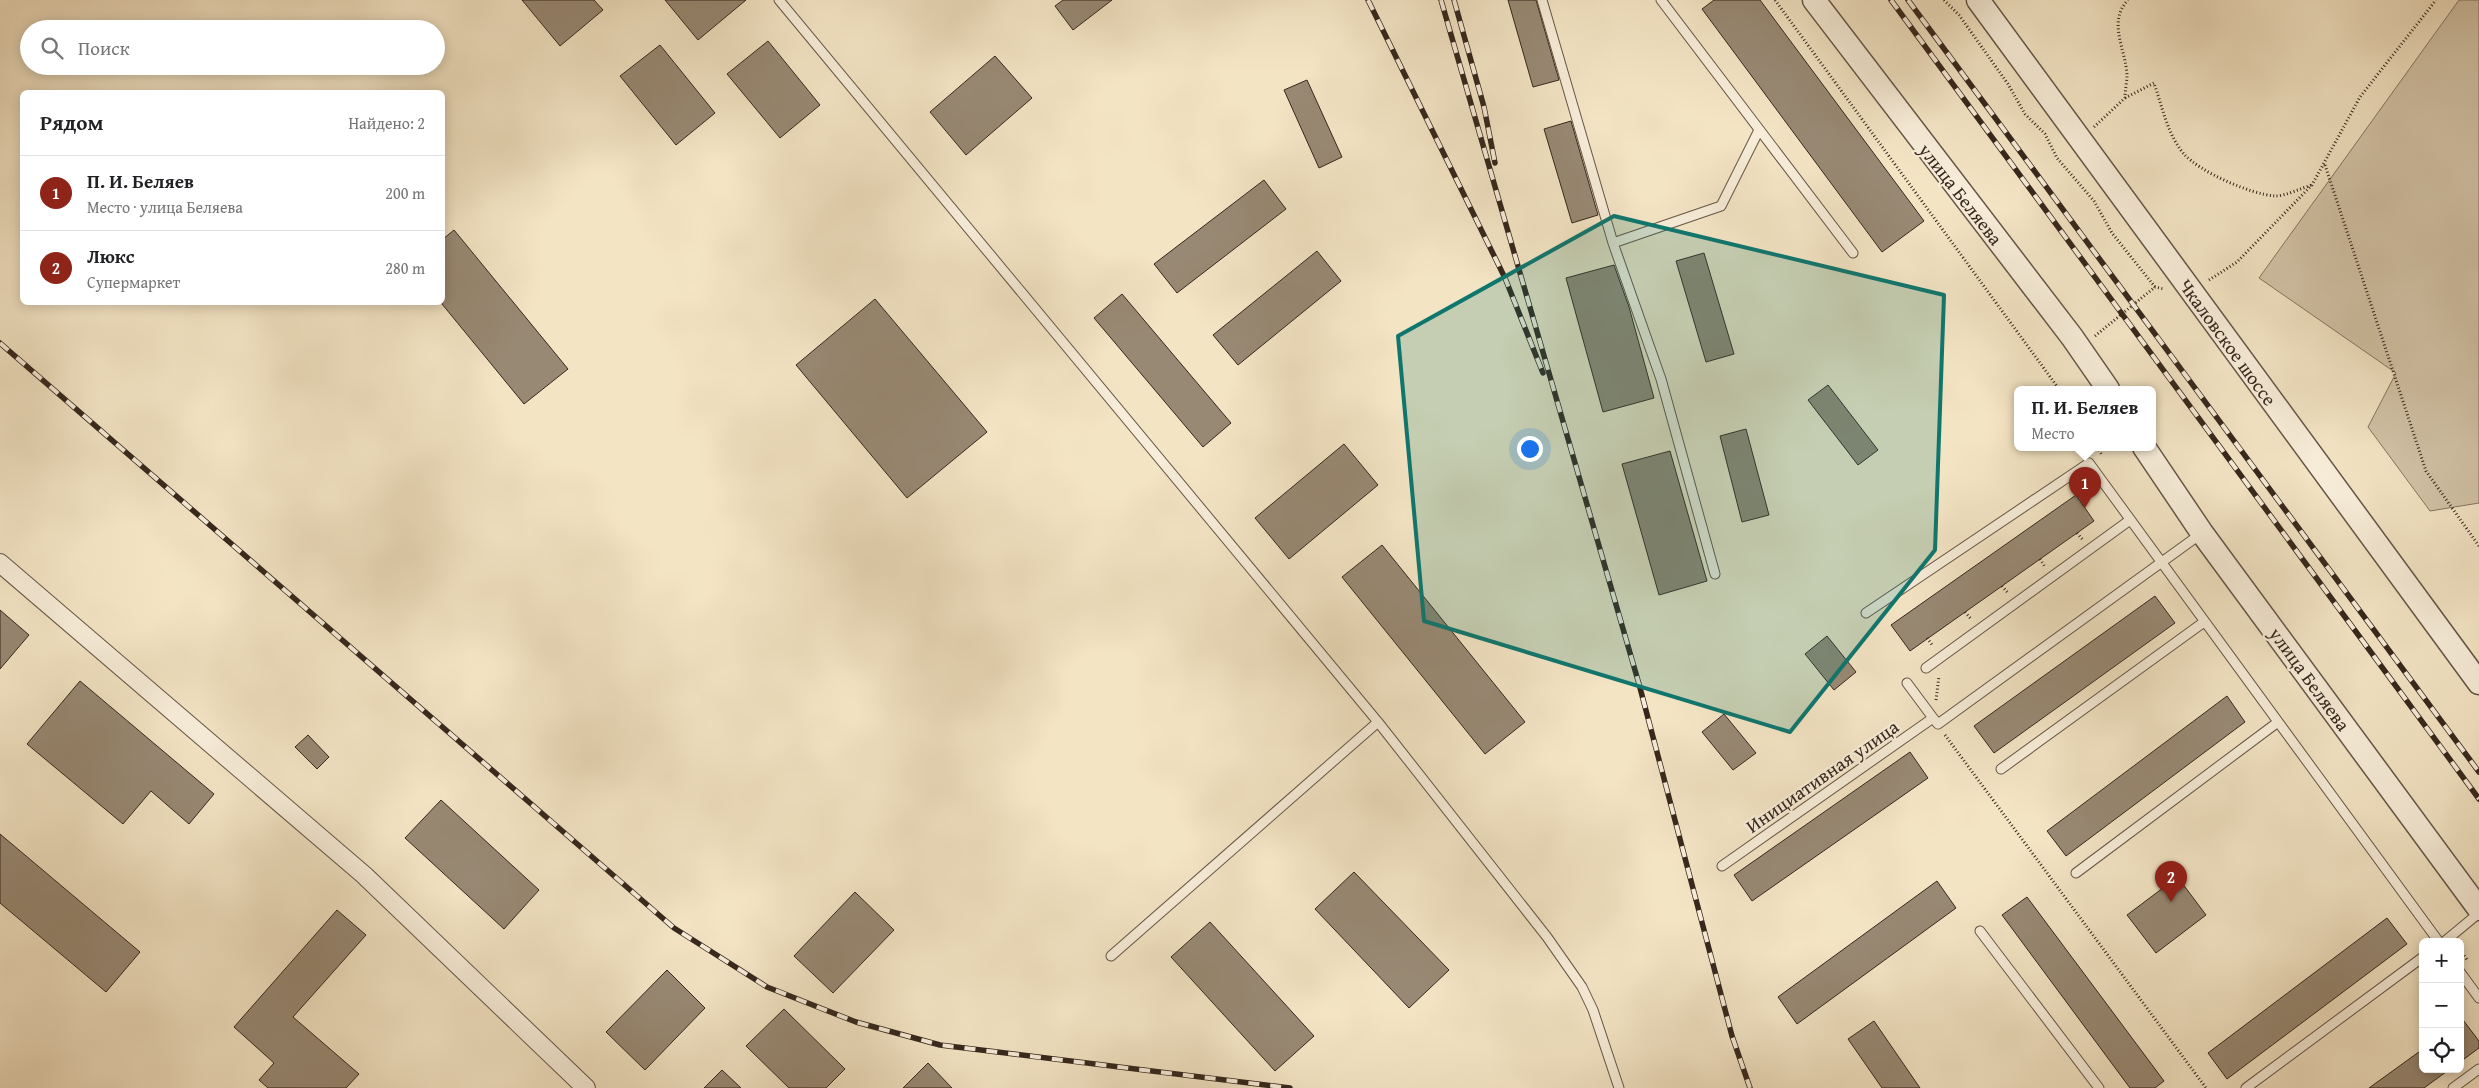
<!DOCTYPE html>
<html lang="ru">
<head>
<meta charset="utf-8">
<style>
  body { margin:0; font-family:"Gentium Book Plus",serif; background:#f2f2f2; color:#202124 }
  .controls { position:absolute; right:15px; bottom:15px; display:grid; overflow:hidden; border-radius:8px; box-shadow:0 2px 12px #0003 }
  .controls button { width:45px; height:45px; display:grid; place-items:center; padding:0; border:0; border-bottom:1px solid #e0e0e0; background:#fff; color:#202124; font:25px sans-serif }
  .you { position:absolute; left:1529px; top:448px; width:18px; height:18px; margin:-12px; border:4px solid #fff; border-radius:50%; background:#1a73e8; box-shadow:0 0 0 8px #1a73e833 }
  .badge { display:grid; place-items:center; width:32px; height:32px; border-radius:50%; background:#8f2418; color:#fff; font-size:16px; font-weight:700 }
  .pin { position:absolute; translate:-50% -41px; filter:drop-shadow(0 1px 2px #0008) }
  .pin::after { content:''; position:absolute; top:26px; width:18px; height:15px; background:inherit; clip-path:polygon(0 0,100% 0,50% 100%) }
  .popup { position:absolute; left:2014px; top:386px; width:142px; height:65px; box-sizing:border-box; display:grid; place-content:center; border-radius:8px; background:#fff; filter:drop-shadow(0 1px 4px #0005); font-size:16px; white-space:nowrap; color:#757577 }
  .popup b { font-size:19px; color:#202124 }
  .popup::after { content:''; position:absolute; left:50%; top:100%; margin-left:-10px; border:10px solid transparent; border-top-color:#fff }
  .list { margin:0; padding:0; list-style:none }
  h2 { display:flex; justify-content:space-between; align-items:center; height:65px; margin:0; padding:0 20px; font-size:21px }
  h2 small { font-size:16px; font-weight:400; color:#757577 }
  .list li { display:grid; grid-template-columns:32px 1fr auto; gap:15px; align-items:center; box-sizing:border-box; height:75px; padding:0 20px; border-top:1px solid #e0e0e0 }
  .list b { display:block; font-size:19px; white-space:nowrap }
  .list p { margin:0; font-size:16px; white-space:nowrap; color:#757577 }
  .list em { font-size:16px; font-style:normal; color:#757577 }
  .icon { flex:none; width:28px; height:28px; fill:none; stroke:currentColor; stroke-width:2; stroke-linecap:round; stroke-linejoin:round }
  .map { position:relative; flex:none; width:2479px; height:1088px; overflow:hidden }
  .search { position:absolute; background:#fff; box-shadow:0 2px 12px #0003; left:20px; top:20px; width:425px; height:55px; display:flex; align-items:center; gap:12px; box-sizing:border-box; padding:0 18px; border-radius:28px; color:#757577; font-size:19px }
  .panel { position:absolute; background:#fff; box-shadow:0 2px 12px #0003; left:20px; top:90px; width:425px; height:215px; border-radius:8px }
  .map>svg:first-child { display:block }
</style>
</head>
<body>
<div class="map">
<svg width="2479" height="1088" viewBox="0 0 2479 1088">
  <rect width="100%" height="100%" fill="#f3e4c4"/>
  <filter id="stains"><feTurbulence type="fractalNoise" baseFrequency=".004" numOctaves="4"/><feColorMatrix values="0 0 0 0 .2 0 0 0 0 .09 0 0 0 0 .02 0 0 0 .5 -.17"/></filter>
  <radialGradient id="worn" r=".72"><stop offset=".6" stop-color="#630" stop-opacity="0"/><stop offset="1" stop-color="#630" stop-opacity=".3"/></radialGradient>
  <!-- green -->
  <path fill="#d3c4a8" stroke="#847662" d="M2459,0H2479V503L2430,511L2368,427L2396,373L2259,278Z"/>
  <!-- building -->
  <path fill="#988974" stroke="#36271d" d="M522,0H594L603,10L560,46Z
    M665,0H746L698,40Z
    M1063,0H1112L1073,30L1055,6Z
    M1508,0H1536L1559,80L1533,87Z
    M1714,0H1760L1924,221L1882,252L1702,9Z
    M768,41L820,105L780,138L727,74Z
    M660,45L715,113L676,145L620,76Z
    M995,56L1032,98L966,155L930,112Z
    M1307,80L1342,157L1319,168L1284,90Z
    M1571,121L1598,215L1572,223L1544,129Z
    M1264,180L1286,209L1177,293L1154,264Z
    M454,230L568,369L524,404L442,304V240Z
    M1317,251L1341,281L1238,365L1213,335Z
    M1704,253L1734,354L1706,362L1676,261Z
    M1614,265L1629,307L1654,398L1603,412L1566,278Z
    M1122,294L1231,423L1203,447L1094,318Z
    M875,299L987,432L907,498L796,365Z
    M1828,385L1878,450L1858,465L1808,400Z
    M1746,429L1769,515L1742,522L1720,436Z
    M1344,444L1378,485L1289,559L1255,518Z
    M1670,451L1707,581L1659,595L1622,464Z
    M2076,495L2094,521L1910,651L1891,625Z
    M1382,545L1525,722L1485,754L1342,577Z
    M2155,596L2175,623L1994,753L1974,726Z
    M0,610L29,635L0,669Z
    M1827,636L1856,672L1834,690L1805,654Z
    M80,681L214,794L189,824L151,791L123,824L27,744Z
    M2227,696L2245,722L2066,856L2047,831Z
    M1724,714L1756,753L1733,770L1702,732Z
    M308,735L329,757L317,769L295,747Z
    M1910,752L1928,778L1752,901L1734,875Z
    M441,800L539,890L504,929L405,838Z
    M0,834L140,952L106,992L0,903Z
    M2173,871L2206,915L2156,953L2127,915L2163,888L2158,882Z
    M1354,872L1449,970L1409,1008L1315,909Z
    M1937,881L1956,908L1797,1024L1778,997Z
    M855,892L894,930L833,993L794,956Z
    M2027,897L2164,1081L2155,1088H2130L2002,915Z
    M337,910L366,935L293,1017L359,1074L346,1088H268L259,1080L274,1063L234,1027Z
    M2387,918L2407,944L2227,1079L2208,1053Z
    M1210,922L1314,1036L1275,1071L1171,957Z
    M667,970L705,1008L645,1070L606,1032Z
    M784,1009L845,1069L826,1088H789L746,1046Z
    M2460,1016L2479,1041V1048L2460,1062Z
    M1874,1021L1920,1088H1882L1848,1039Z
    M2423,1049V1069H2450L2424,1088H2369Z
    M928,1063L952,1088H903Z
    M722,1070L741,1088H704Z"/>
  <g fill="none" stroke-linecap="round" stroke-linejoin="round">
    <!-- service casing -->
    <g stroke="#655647" stroke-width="11">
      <path id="service" d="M779,0L1378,722L1547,937L1582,987L1593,1010L1619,1088
        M1542,0L1613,243L1661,379L1715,574
        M1661,0L1853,253
        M1613,243L1721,206L1759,130
        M1866,613L2089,463L2439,942
        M1926,668L2130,520
        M1907,683L1933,718
        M2001,769L2204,622
        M1722,866L1933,718L1938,724L2202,533
        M2076,873L2278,722
        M1980,931L2099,1088
        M2444,942L2479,913
        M1111,956L1378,722
        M2460,972L2479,998
        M2246,1088L2423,957
        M2453,1088L2479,1069"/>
    </g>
    <!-- minor casing -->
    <g stroke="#655647" stroke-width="20">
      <path id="minor" d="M0,563L364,875L586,1088"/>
    </g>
    <!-- tertiary casing -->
    <g stroke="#655647" stroke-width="25">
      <path id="tertiary" d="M1814,0L2072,337L2108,389
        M1978,0L2479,683
        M2144,447L2202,533L2479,909"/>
    </g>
    <!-- path -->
    <path stroke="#36271d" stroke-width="3" stroke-dasharray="1 2.5" stroke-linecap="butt" d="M1775,0L2059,389
      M1944,0L1959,15L2008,84L2025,114L2045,134L2057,158L2094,201L2112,233L2155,287
      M2125,98L2154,83C2162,106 2168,136 2184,154C2200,172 2250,194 2275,196C2286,196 2301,188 2312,185
      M2094,127L2125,98C2125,90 2127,82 2127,75C2126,50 2107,22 2128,0
      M2325,165L2426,471L2479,546
      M2209,280L2237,262L2312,185L2360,97L2436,0
      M2095,336L2155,287L2164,289
      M2097,447L2102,455
      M2077,533L2083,540
      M2040,559L2045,567
      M2002,586L2008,593
      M1965,612L1971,619
      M1927,638L1933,646
      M1936,700L1939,676
      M1945,735L2206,1088
      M2460,950L2468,961"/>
    <!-- service -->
    <use href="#service" stroke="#f7edd9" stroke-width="9"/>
    <!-- minor -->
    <use href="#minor" stroke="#f7edd9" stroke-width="18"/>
    <!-- tertiary -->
    <use href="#tertiary" stroke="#f7edd9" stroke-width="22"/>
    <!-- rail casing -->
    <g stroke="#36271d" stroke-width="5.5">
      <path id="rail" d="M1368,0L1505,278L1543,373
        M1441,0L1639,684L1732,1036L1750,1088
        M1454,0L1484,107L1495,163
        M1891,0L2479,799
        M1908,0L2479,772
        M0,343L674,928L767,987L856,1022L940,1045L1290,1088"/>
    </g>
    <!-- rail -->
    <use href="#rail" stroke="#f7edd9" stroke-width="4" stroke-dasharray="11" stroke-linecap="butt"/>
  </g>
  <!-- marked area -->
  <path fill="#0f766e" fill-opacity="0.2" stroke="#0f766e" stroke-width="4" stroke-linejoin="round" d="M1614,216L1944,295L1935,550L1790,732L1424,621L1398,336Z"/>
  <g text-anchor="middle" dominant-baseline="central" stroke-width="4.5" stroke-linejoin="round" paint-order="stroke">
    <!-- street labels -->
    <g font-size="19" fill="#36271d" stroke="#f7edd9">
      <text transform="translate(1961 194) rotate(52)">улица Беляева</text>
      <text transform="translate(2228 342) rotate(54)">Чкаловское шоссе</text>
      <text transform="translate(2310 679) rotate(54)">улица Беляева</text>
      <text transform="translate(1822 776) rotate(-35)">Инициативная улица</text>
    </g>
  </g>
  <rect width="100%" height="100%" filter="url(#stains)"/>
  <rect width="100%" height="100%" fill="url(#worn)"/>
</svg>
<div class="controls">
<button>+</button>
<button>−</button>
<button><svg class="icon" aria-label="locate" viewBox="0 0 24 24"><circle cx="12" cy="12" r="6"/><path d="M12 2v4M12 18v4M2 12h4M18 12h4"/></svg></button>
</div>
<div class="you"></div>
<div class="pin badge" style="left:2085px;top:508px">1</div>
<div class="popup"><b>П. И. Беляев</b>Место</div>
<div class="pin badge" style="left:2171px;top:902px">2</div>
<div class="search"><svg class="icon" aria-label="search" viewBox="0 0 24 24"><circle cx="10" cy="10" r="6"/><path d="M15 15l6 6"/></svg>Поиск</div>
<section class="panel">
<h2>Рядом<small>Найдено: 2</small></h2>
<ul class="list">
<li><span class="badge">1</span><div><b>П. И. Беляев</b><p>Место · улица Беляева</p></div><em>200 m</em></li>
<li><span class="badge">2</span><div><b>Люкс</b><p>Супермаркет</p></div><em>280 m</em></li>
</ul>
</section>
</div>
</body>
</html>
